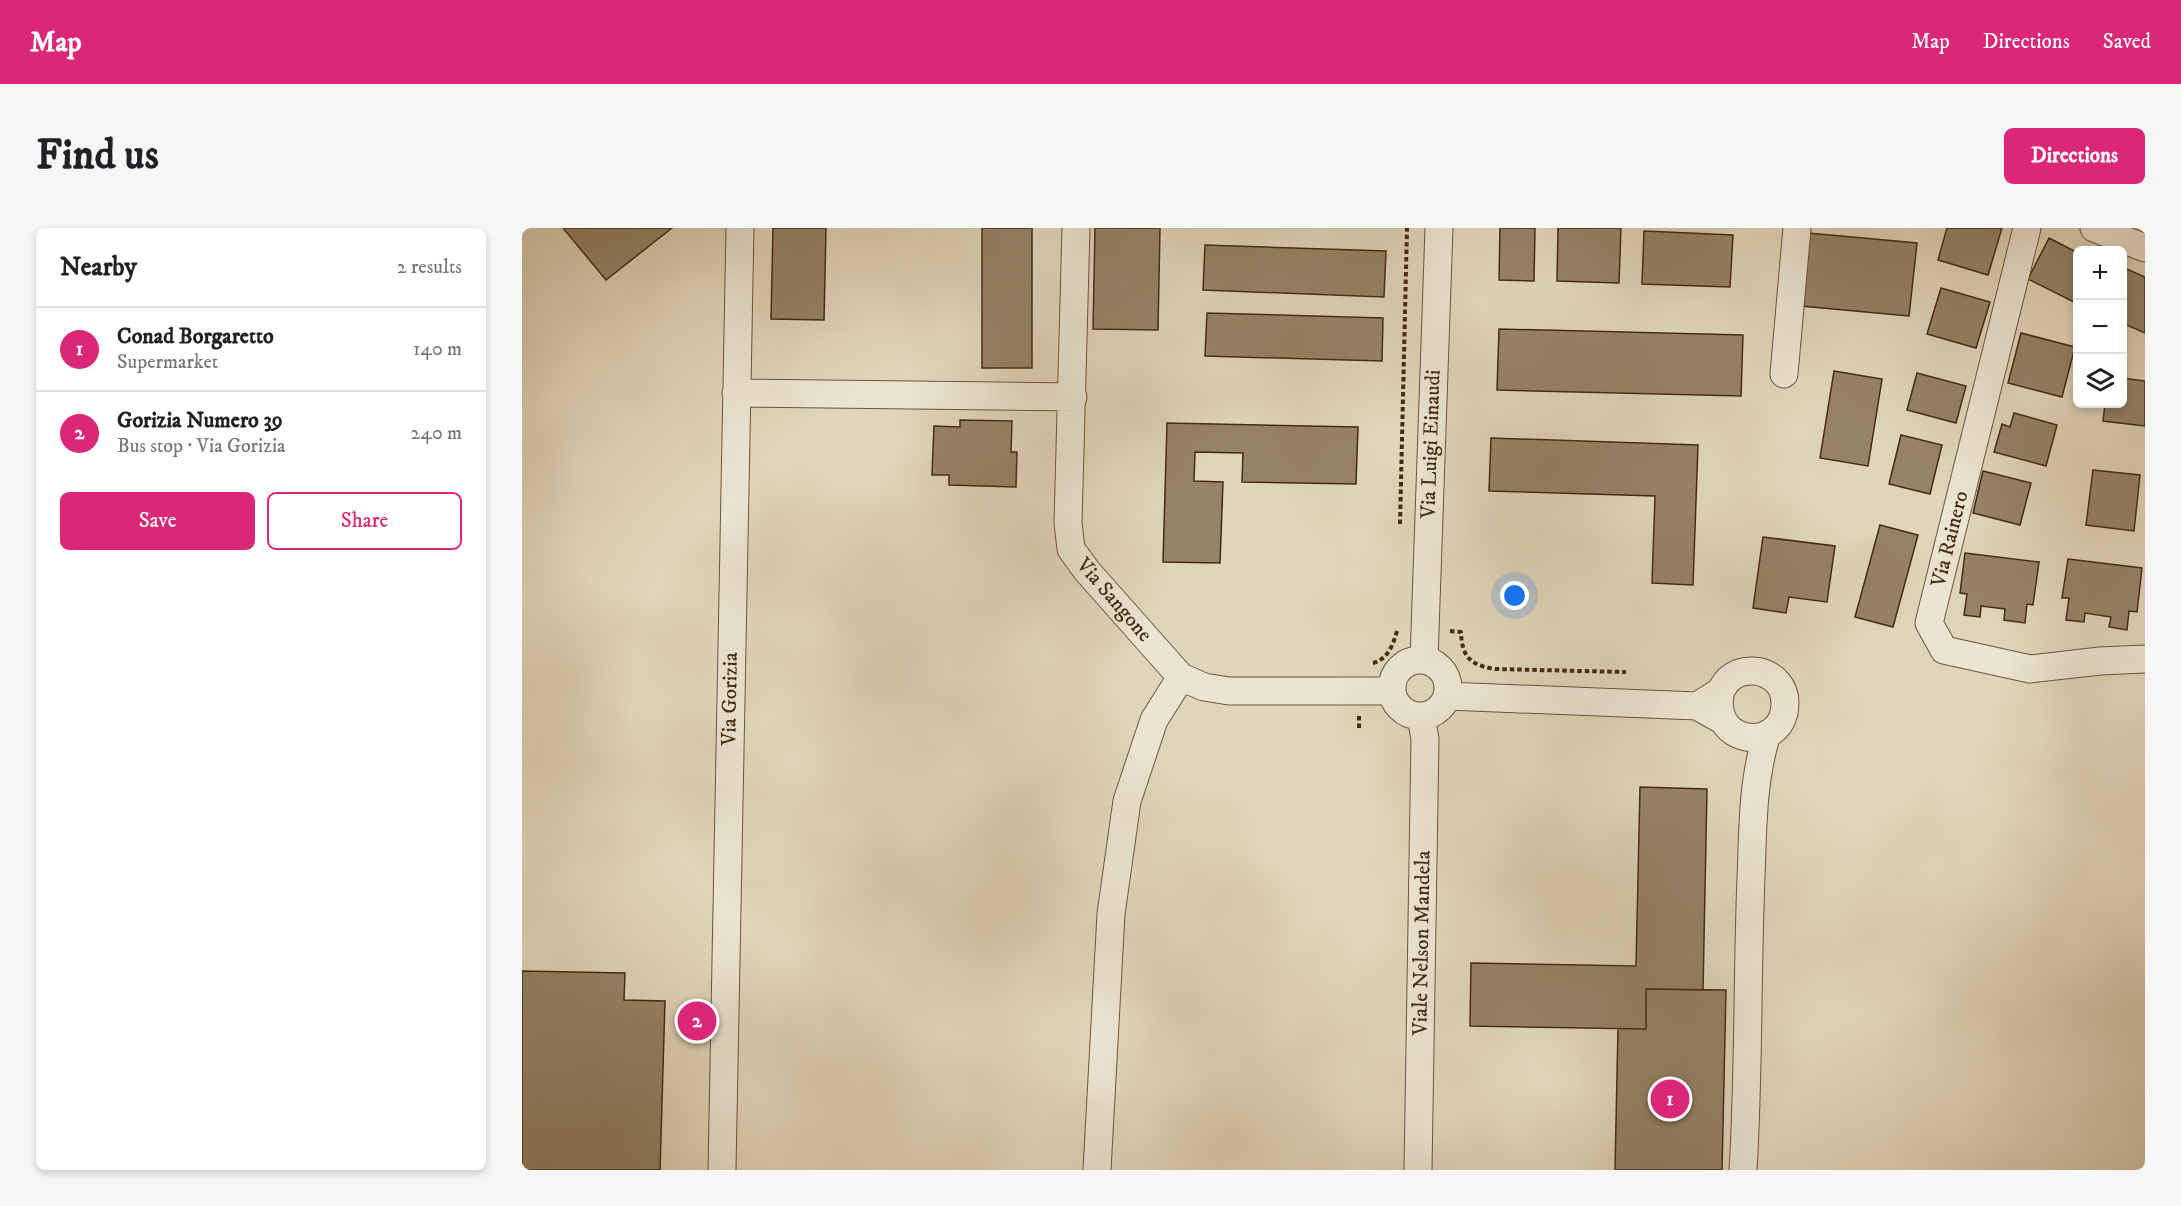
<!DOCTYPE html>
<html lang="en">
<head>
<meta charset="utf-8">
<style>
  body { margin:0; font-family:"IM FELL DW Pica",serif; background:#f6f6f6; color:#202124 }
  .controls { position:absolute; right:18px; top:18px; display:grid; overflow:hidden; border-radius:9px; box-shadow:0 3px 9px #0003 }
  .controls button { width:54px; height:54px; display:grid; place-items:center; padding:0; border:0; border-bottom:2px solid #e0e0e0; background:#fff; color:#202124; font:30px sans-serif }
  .you { position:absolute; left:993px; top:368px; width:21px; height:21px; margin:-15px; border:4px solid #fff; border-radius:50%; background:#1a73e8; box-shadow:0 0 0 9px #1a73e833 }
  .badge { display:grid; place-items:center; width:39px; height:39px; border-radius:50%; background:#db2777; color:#fff; font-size:20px; font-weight:700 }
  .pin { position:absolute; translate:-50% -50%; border:3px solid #fff; box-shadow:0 2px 6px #0006 }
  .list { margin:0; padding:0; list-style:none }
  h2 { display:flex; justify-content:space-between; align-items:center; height:78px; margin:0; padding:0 24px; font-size:26px }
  h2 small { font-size:20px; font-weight:400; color:#757577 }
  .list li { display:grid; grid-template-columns:39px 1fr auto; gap:18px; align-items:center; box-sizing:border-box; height:84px; padding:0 24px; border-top:2px solid #e0e0e0 }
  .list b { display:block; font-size:22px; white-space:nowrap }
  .list p { margin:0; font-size:20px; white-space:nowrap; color:#757577 }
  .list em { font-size:20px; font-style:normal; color:#757577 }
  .actions { display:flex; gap:12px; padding:18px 24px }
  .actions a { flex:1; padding:14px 0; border:2px solid #db2777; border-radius:9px; text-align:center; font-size:21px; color:#db2777 }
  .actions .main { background:#db2777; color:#fff }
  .icon { flex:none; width:33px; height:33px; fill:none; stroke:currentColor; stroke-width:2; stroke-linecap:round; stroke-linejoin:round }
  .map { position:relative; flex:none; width:1623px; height:942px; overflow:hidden; border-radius:9px }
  header { display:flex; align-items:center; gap:36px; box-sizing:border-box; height:84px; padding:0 30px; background:#db2777; color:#fff }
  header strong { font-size:28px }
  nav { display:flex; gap:33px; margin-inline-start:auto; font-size:21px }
  .intro { display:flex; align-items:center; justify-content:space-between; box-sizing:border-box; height:144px; padding:0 36px }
  h1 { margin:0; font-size:42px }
  .button { padding:15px 27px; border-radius:9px; background:#db2777; color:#fff; font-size:21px; font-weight:700 }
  main { display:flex; gap:36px; padding:0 36px }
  aside { flex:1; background:#fff; border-radius:9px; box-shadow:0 3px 9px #0003 }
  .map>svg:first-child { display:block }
</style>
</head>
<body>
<header>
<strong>Map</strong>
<nav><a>Map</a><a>Directions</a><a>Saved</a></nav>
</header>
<div class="intro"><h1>Find us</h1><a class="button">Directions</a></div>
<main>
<aside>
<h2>Nearby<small>2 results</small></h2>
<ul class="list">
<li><span class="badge">1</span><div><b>Conad Borgaretto</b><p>Supermarket</p></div><em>140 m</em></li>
<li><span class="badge">2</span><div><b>Gorizia Numero 39</b><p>Bus stop · Via Gorizia</p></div><em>240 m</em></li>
</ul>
<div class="actions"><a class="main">Save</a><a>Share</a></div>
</aside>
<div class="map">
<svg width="1623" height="942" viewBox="0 0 1623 942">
  <rect width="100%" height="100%" fill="#e0d5b9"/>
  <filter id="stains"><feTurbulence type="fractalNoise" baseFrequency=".00333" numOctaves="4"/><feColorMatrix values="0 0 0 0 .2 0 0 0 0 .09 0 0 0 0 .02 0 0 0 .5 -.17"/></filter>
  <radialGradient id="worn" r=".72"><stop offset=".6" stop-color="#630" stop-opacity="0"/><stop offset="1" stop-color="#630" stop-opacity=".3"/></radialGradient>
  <!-- building -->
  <path fill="#958368" stroke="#442b11" stroke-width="1.5" d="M41,0H150L84,52Z
    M251,0H304L302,92L249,91Z
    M460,0H510V140H460Z
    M573,0H638L636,102L571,101Z
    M978,0H1013L1012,53L977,52Z
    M1036,0H1099L1097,55L1035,53Z
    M1425,0H1480L1466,47L1416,32Z
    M1122,3L1211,7L1208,59L1120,56Z
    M1286,5L1395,15L1387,88L1279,78Z
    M1527,10L1556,25V76L1506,51Z
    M683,17L864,23L862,69L681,62Z
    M1600,39L1623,49V105L1600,95Z
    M1419,60L1468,74L1454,120L1405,106Z
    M685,85L861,90L860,133L683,128Z
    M977,101L1221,107L1219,168L975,162Z
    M1499,105L1553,119L1540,169L1486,155Z
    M1312,143L1360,151L1346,238L1298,230Z
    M1395,145L1444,158L1434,195L1385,182Z
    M1600,150L1623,153V198L1581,193L1583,176H1600Z
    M1492,185L1535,197L1524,238L1472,224L1480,196L1488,199Z
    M438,192L490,193L489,224H495L494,259L427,257V247H410L412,198L438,199Z
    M645,195L836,199L834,256L720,254L721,225L673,224L672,253L701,254L698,335L641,334Z
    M1379,207L1420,217L1408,266L1367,256Z
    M969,210L1176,217L1171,357L1130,355L1133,268L967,263Z
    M1571,242L1618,247L1612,303L1564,297Z
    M1461,243L1509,255L1498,297L1451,285Z
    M1358,297L1396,307L1371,399L1333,389Z
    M1241,309L1313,318L1305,374L1267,369L1264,385L1231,380Z
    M1443,325L1517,334L1511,377L1505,376L1503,395L1482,392L1483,381L1459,378L1458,389L1442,387L1445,366L1438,365Z
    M1546,331L1620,340L1615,384L1607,383L1605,402L1587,399L1589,389L1563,385L1562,394L1544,392L1547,370H1540Z
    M1118,559L1185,561L1181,762L1124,761V801L948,798L949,735L1114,738Z
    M0,743L103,745L102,772L143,773L138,942H0Z
    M1124,761L1204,762L1200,942H1093L1096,801H1124Z"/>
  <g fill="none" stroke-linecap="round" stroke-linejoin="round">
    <!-- minor casing -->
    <g stroke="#6b563b" stroke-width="29">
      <path id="minor" d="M554,0L546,295L549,321L565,343L659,449L682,459L707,463H870
        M1505,0L1407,395L1422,422L1508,441L1578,433L1623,431
        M1572,0L1623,20
        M1262,146L1275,0
        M214,165L551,169
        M870 460a28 28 0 1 1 56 0a28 28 0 1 1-56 0Z
        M902,432L917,0
        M925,468L1175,478L1200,492
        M1175,478C1182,473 1191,469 1198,463C1201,460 1203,455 1206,452C1220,439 1243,440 1256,455C1263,463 1264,474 1262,485C1252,525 1186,515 1199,462
        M200,942L218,0
        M575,942L589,686L605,573L632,492L659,449
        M896,942L903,511L899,488
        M1221,942C1227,845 1225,748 1229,650C1231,601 1230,553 1245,506"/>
    </g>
    <!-- path -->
    <path stroke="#442b11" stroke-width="4" stroke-dasharray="4.5 3" stroke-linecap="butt" d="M878,296L885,0
      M928,403L939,404C940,429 948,437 973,441L1104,444
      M851,435C866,431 871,417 875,403
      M837,500V487"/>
    <!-- minor -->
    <use href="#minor" stroke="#ebe4d2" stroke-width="27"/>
  </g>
  <g text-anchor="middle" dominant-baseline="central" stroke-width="4.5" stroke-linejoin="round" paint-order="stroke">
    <!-- street labels -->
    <g font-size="21" fill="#442b11" stroke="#ebe4d2">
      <text transform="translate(909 216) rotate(-88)">Via Luigi Einaudi</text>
      <text transform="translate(1428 311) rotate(-76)">Via Rainero</text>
      <text transform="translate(592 372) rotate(49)">Via Sangone</text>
      <text transform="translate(208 471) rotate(-89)">Via Gorizia</text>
      <text transform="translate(900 715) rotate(-89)">Viale Nelson Mandela</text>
    </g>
  </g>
  <rect width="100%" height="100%" filter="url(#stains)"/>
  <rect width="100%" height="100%" fill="url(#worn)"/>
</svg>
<div class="controls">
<button>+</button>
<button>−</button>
<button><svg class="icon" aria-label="layers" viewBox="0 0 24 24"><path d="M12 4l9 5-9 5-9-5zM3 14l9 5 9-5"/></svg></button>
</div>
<div class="you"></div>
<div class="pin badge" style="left:1148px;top:871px">1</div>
<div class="pin badge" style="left:175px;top:793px">2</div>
</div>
</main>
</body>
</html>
